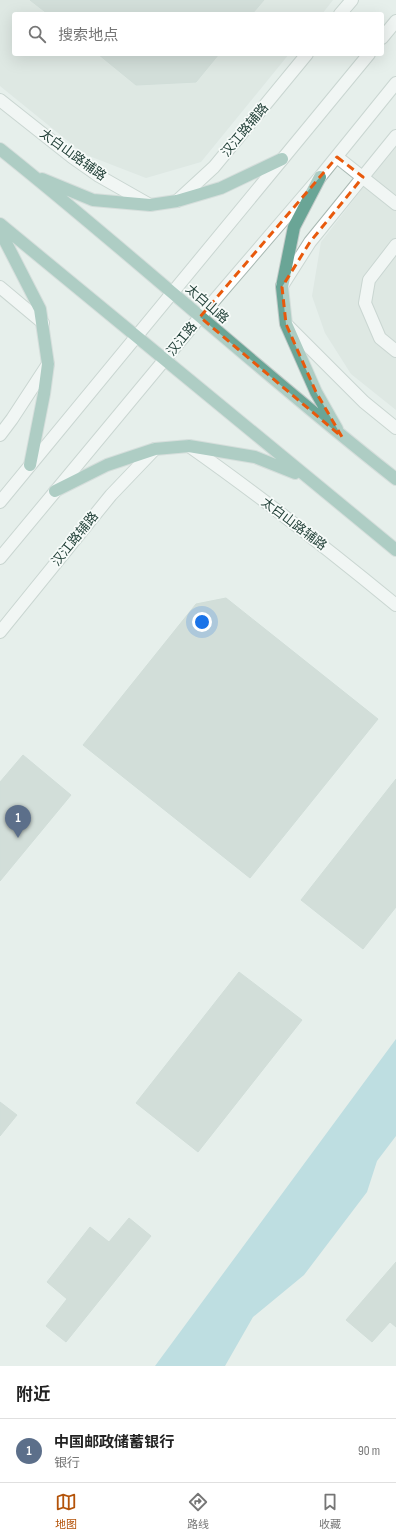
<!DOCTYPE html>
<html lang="zh">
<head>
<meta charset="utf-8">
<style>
  body { margin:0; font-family:"Sofia Sans Condensed","Noto Sans SC",sans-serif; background:#f2f2f2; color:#222 }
  .you { position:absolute; left:202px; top:622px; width:14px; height:14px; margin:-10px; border:3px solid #fff; border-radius:50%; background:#1a73e8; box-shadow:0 0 0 6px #1a73e833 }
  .badge { display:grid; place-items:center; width:26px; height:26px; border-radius:50%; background:#b45309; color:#fff; font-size:13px; font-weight:700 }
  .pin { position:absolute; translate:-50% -33px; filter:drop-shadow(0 1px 2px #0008) }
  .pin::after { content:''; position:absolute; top:21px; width:14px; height:12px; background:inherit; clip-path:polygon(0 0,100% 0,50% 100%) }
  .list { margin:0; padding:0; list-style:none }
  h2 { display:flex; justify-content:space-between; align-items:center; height:52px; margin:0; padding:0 16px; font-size:17px }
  h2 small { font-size:13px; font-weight:400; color:#767676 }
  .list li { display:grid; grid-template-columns:26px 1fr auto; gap:12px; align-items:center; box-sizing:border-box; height:64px; padding:0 16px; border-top:1px solid #e0e0e0 }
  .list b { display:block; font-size:15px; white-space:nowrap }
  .list p { margin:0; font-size:13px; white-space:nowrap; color:#767676 }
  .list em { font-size:13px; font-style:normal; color:#767676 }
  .icon { flex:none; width:22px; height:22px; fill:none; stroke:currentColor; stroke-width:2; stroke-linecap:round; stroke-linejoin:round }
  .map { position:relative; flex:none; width:396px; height:1366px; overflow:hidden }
  .search { position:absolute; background:#fff; box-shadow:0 4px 16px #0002; left:12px; right:12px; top:12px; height:44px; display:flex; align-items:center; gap:10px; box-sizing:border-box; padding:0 14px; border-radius:4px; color:#767676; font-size:15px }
  .sheet { height:116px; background:#fff }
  nav { display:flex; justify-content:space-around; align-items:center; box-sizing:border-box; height:56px; border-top:1px solid #e0e0e0; background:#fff; font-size:11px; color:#767676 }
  nav a { display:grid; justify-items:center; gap:2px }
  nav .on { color:#b45309 }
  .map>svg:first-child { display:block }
</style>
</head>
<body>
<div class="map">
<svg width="396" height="1366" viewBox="0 0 396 1366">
  <rect width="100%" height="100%" fill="#e6efeb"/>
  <!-- built -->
  <path fill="#d4dfda" d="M0,0H333L322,14H14V54H289L201,162L146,178L84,154L0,86Z
    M396,145V410L351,374L325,333L312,296L321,242Z"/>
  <!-- water -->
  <path fill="#8ec9d4" d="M396,1039V1136L377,1161L367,1192L304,1275L253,1317L225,1366H155Z"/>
  <!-- building -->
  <path fill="#bbcac4" stroke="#b8c9c2" d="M30,0H264L252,14H48Z
    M98,54H219L196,82L136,85Z
    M226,598L378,719L250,878L83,745L196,604Z
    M23,755L71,795L0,881V782Z
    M396,779V907L363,949L301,900Z
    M239,972L302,1020L198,1152L136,1103Z
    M0,1102L17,1115L0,1136Z
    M129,1218L151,1236L66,1342L46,1326L67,1299L47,1282L90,1227L109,1242Z
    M396,1262V1327L390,1322L372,1342L346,1320Z"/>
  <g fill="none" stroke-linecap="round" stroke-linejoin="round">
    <!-- minor casing -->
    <g stroke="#a8b8b2" stroke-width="14">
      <path id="minor" d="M340,14L352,0
        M382,38L396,21
        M0,100L72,157L99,176L150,205
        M337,157L396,204
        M177,201L214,167L307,54
        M396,245L369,280L365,303L380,338L396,351
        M282,286L310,242L396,136
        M0,287L43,323
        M287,325L364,402L396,428
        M0,435L12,419L48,364
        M189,446C260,496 329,550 396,605
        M0,502L369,54
        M0,558L200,317L320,177L396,83
        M0,632L111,495L155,449"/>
    </g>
    <!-- major casing -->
    <g stroke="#c2cac8" stroke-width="14">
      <path id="major" d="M0,149C134,256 261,373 396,479
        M320,177L294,227L282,287L286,324L316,392L337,429
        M42,179L93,200L150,205L177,201L221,188L282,159
        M0,224L396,550
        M0,231L40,309L48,364L44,394L30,465
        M55,491L107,465L155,449L189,446L255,457L295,473"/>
    </g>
    <!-- minor -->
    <use href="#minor" stroke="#fff" stroke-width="12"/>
    <!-- major -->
    <use href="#major" stroke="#6aa596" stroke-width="12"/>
  </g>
  <!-- marked area -->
  <path d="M0 0H396V1366H0ZM337,157L363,177L310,242L282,287L286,324L316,392L342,437L200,317Z" fill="#e6efeb" fill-opacity=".55" fill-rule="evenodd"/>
  <path fill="none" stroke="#e8590c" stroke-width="3" stroke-dasharray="8 5" stroke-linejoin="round" d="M337,157L363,177L310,242L282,287L286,324L316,392L342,437L200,317Z"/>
  <g text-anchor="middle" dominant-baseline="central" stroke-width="3.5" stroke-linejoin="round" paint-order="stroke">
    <!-- street labels -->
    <g font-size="13" fill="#24423a" stroke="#f7fbf9">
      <text transform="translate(245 130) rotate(-50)">汉江路辅路</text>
      <text transform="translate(73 155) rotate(36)">太白山路辅路</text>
      <text transform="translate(207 304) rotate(41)">太白山路</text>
      <text transform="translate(182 339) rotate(-51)">汉江路</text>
      <text transform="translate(294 524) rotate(37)">太白山路辅路</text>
      <text transform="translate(75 539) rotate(-51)">汉江路辅路</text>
    </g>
  </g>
</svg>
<div class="you"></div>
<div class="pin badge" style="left:18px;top:838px;background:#5c6f8a">1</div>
<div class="search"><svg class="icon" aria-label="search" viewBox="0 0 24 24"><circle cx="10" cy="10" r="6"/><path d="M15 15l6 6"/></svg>搜索地点</div>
</div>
<section class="sheet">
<h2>附近<small></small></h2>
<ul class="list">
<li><span class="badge" style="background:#5c6f8a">1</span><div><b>中国邮政储蓄银行</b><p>银行</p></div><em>90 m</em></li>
</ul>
</section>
<nav>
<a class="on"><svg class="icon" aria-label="map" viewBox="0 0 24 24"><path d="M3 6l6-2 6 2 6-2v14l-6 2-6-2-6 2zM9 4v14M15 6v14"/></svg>地图</a>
<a><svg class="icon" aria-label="directions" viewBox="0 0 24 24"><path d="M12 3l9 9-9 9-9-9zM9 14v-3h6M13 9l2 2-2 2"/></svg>路线</a>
<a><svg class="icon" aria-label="saved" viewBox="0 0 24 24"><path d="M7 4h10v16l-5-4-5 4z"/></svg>收藏</a>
</nav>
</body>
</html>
